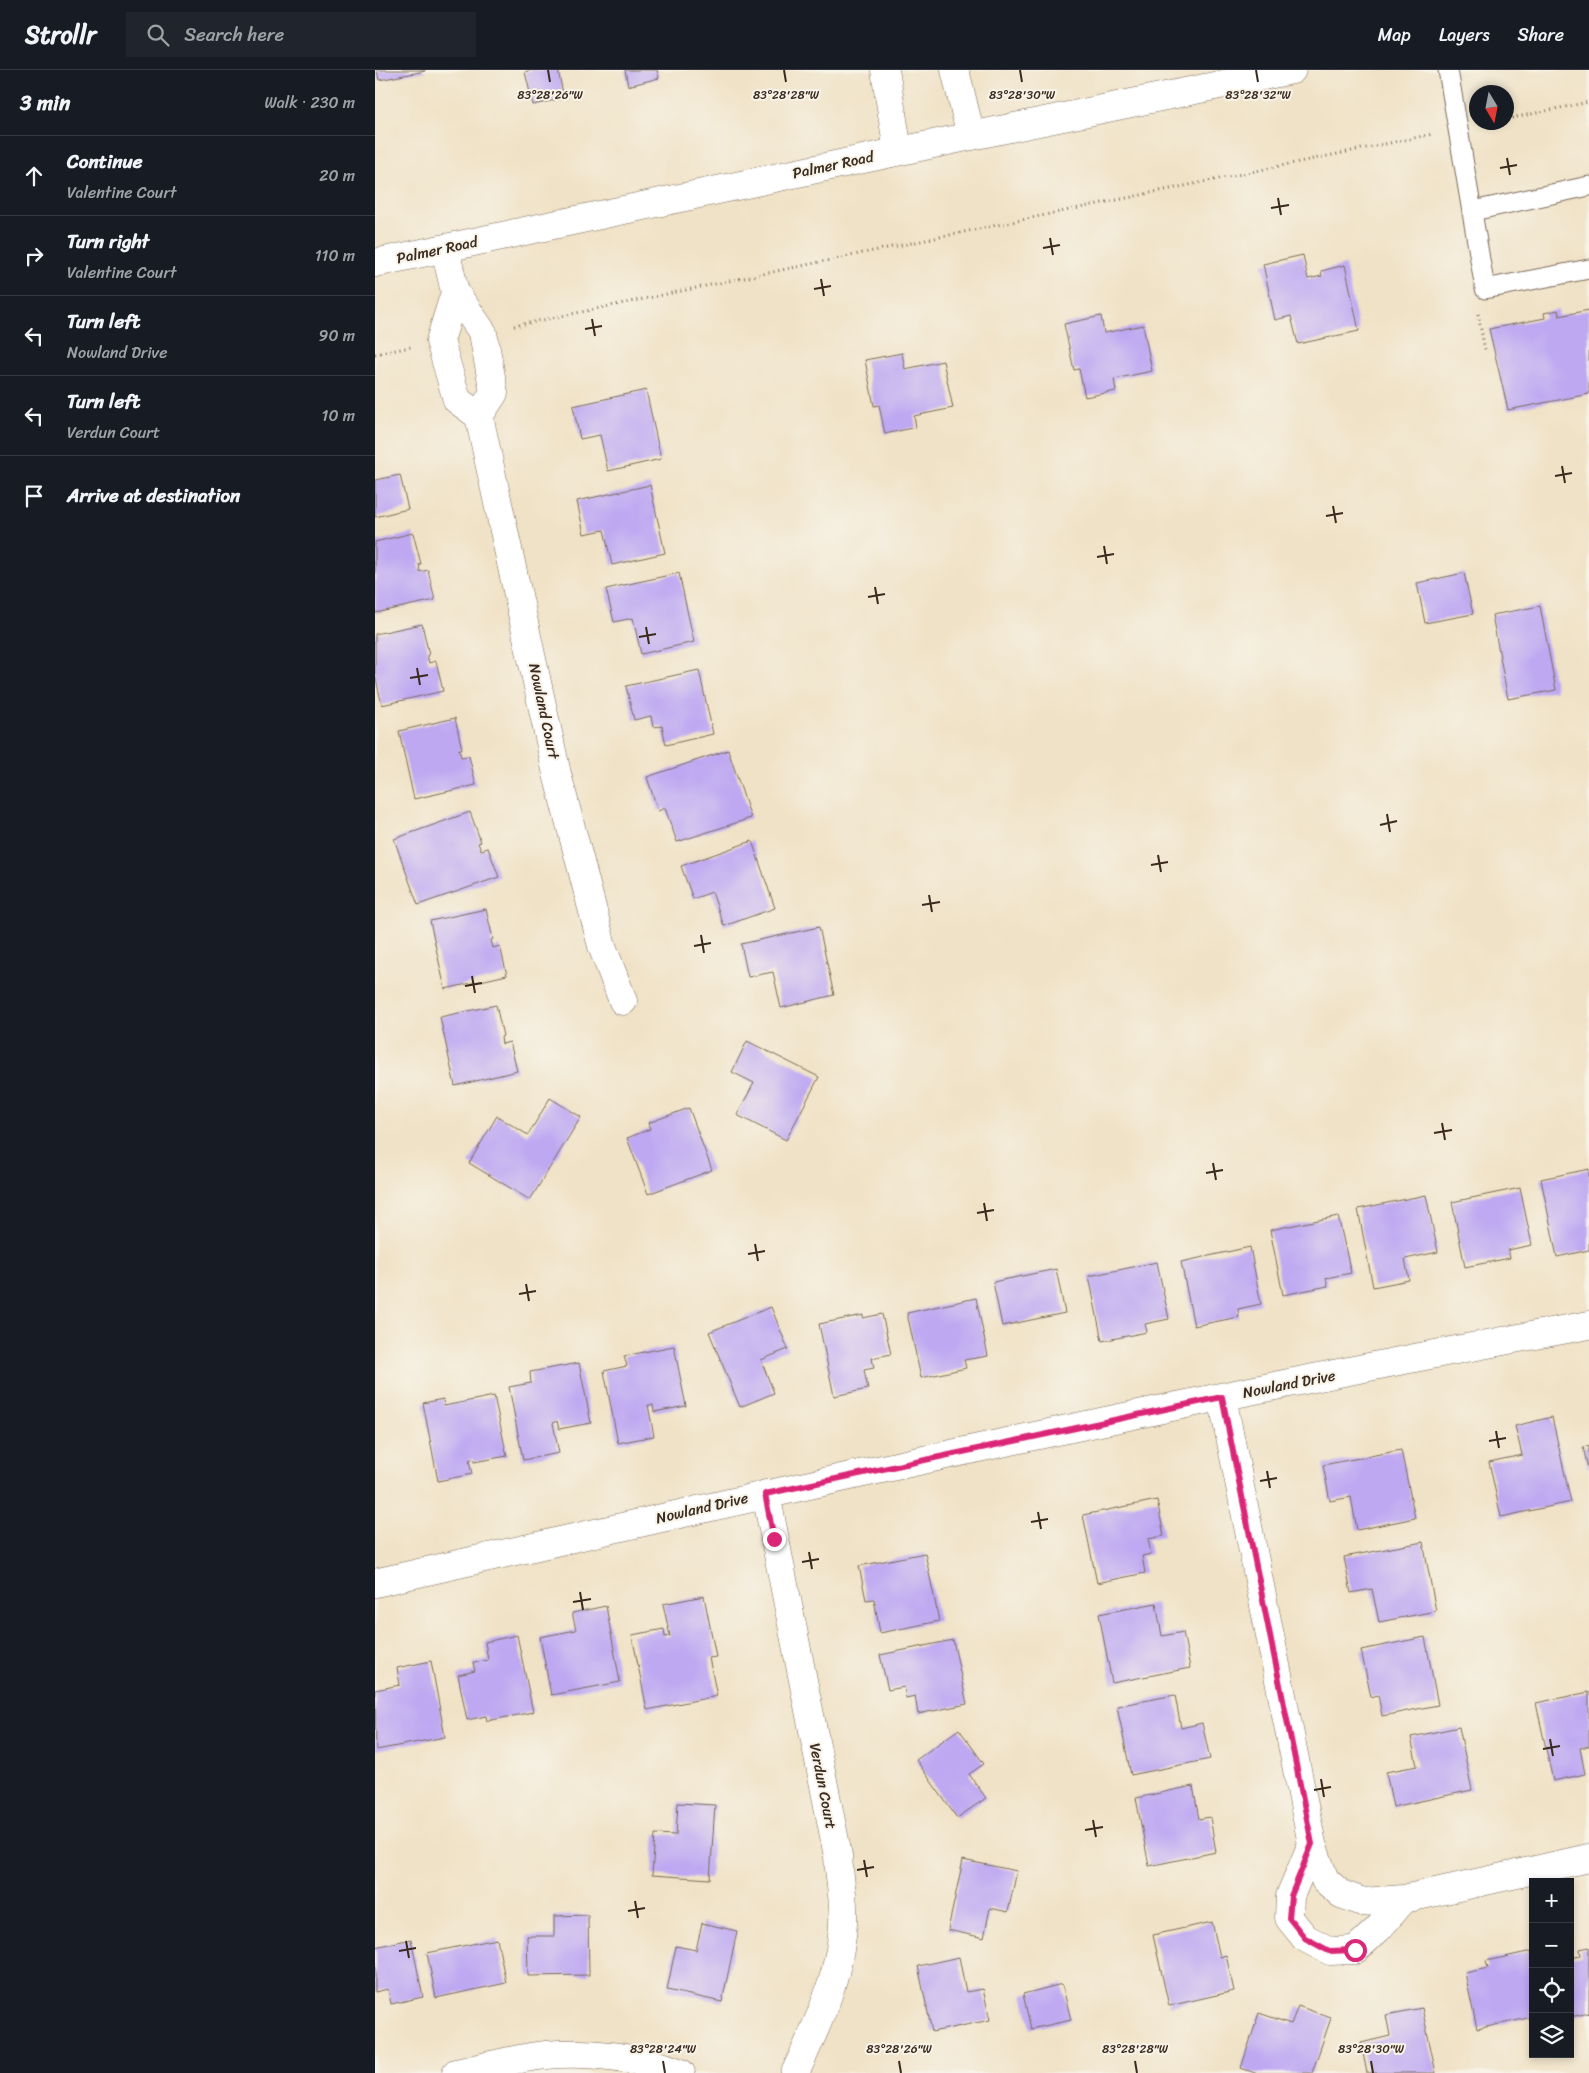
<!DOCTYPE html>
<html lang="en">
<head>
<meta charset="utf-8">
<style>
  body { margin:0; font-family:Sriracha,sans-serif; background:#20242c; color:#f1f3f6 }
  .controls { position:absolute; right:15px; bottom:15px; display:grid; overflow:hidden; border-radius:0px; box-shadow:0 2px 8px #0003 }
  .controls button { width:45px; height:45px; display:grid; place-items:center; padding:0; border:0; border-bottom:1px solid #363941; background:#171b24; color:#f1f3f6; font:25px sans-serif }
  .compass { position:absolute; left:1094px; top:15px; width:45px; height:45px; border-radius:50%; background:#171b24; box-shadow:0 2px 8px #0003; rotate:170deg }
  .stop { position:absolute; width:15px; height:15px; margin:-11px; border:4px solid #db2777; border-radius:50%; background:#fff }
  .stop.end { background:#db2777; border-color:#fff; box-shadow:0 1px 5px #0008 }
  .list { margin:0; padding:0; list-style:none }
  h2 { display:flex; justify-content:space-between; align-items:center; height:65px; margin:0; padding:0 20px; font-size:21px }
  h2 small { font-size:16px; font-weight:400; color:#9ea1a6 }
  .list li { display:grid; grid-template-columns:32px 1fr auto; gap:15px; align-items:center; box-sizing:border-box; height:80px; padding:0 20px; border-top:1px solid #363941 }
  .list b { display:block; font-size:19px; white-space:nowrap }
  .list p { margin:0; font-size:16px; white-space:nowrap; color:#9ea1a6 }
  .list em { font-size:16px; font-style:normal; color:#9ea1a6 }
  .icon { flex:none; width:28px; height:28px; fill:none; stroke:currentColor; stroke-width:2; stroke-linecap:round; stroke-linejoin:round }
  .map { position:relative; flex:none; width:1214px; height:2003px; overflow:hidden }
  header { display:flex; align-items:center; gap:30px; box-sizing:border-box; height:70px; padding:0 25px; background:#171b24; border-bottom:1px solid #363941 }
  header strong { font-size:24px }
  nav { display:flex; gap:28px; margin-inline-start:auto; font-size:18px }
  .search { width:350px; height:45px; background:#20242c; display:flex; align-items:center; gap:12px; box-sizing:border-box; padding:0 18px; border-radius:0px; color:#9ea1a6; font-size:19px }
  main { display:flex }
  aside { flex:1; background:#171b24 }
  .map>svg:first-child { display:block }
</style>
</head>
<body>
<header>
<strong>Strollr</strong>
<div class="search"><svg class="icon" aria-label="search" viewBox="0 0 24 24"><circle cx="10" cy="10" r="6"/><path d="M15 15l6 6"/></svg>Search here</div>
<nav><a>Map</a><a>Layers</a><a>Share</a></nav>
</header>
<main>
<aside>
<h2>3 min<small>Walk · 230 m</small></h2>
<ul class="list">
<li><svg class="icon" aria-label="ahead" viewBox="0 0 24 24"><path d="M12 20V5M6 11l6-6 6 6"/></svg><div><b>Continue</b><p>Valentine Court</p></div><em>20 m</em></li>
<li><svg class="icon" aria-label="right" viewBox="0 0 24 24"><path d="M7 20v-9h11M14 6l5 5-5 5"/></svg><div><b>Turn right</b><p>Valentine Court</p></div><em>110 m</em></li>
<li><svg class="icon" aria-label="left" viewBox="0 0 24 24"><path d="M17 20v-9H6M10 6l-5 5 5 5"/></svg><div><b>Turn left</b><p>Nowland Drive</p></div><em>90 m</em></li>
<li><svg class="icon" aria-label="left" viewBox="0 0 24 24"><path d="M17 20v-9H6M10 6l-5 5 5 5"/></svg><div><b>Turn left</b><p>Verdun Court</p></div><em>10 m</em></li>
<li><svg class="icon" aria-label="arrive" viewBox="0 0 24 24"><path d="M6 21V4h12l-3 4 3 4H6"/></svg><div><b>Arrive at destination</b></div></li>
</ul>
</aside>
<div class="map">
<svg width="1214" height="2003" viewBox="0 0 1214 2003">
  <rect width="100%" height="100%" fill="#f7f3e8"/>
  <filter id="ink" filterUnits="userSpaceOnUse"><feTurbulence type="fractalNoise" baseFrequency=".02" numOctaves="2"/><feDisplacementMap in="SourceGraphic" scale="10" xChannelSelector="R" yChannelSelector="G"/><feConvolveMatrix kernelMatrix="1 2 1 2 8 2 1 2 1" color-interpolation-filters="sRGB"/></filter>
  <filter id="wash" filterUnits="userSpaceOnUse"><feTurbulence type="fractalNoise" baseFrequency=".0096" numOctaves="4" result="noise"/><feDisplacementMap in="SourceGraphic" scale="20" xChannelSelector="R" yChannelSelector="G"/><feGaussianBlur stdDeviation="1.12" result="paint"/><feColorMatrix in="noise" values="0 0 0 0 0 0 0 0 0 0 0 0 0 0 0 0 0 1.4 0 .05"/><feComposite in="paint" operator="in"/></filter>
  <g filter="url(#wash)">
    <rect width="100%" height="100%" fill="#f0e2c6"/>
    <g id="blocks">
      <!-- building -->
      <path fill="#bea8f2" d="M2,0H50V1L4,10Z
        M157,0H183L189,28L158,35L150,2Z
        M250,0H282L284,8L253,16Z
        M928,185L933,209L947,206L946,201L970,195L984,261L923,274L916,246L900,250L888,194Z
        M1183,240L1184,246L1214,240V324L1133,340L1114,259L1170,248L1169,243Z
        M726,246L729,263L768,255L777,301L739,309L741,321L710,327L704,299L699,300L689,254Z
        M527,283L530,299L568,291L578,338L539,346L541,357L510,364L504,335L499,336L490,290Z
        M271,320L286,389L233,401L225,365L205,369L198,336Z
        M25,405L33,439L0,447V410Z
        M275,415L290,483L237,495L229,460L209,464L202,431Z
        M38,463L46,494H44L45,502L53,500L60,530L0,543V472Z
        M304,503L319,572L266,584L258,548L239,552L231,519Z
        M1089,503L1098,544L1050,553L1042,513Z
        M1165,536L1181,620L1133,629L1117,545Z
        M47,554L54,585H52L54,593L61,591L68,621L7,635L0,605V564Z
        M324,600L338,664L291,675L287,656L278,657L276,646L259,650L251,616Z
        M80,648L87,679H84L86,687L94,686L101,715L39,729L24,661Z
        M353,680L376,748L302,772L290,738L283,741L272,707Z
        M95,742L106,772L103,773L106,780L113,778L124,807L43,835L19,769Z
        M377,771L400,838L349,856L337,822L318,829L306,796Z
        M111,839L118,869L116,870L118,878L125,876L132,905L70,919L55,851Z
        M444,857L459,925L406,938L398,902L373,907L366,874Z
        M121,935L128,966L126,967L127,974L135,972L142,1001L80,1016L65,947Z
        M372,971L444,1007L411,1070L362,1045L379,1013L357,1002Z
        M175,1028L206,1047L155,1130L94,1093L122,1046L153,1065Z
        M314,1038L337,1100L273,1124L252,1068L275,1059L273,1053Z
        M1214,1099V1180L1182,1187L1166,1109Z
        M1145,1118L1157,1175L1133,1180L1135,1188L1090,1197L1077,1132Z
        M1051,1125L1063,1182L1030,1189L1034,1210L998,1217L983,1139Z
        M963,1146L976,1203L951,1208L953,1216L908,1225L895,1160Z
        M875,1177L886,1234L863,1239L864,1247L819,1256L806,1192Z
        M782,1192L794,1249L770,1254L772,1262L727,1271L714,1206Z
        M681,1199L690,1243L627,1256L618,1212Z
        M601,1228L613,1286L589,1290L591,1298L546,1308L532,1243Z
        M396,1237L413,1279L386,1290L399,1323L365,1337L334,1262Z
        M507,1244L516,1284L497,1288L499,1298L489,1300L493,1319L459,1326L444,1254L488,1245V1248Z
        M299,1276L311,1336L279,1342L278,1335H273L279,1366L243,1373L229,1301L252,1296L249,1286Z
        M204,1293L216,1353L184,1359L182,1351L178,1353L184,1383L148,1390L134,1317L156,1313L155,1302Z
        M119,1326L132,1386L99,1392L98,1389L94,1390L97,1404L63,1411L48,1333L68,1329L69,1336Z
        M1177,1347L1196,1432L1126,1447L1114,1392L1147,1385L1140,1356Z
        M1214,1376V1398H1213L1208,1377Z
        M1026,1380L1040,1448L982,1460L976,1427L955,1431L948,1395Z
        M782,1430L789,1466L773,1469L776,1484L767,1486L770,1503L722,1513L708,1445Z
        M1048,1472L1061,1541L1004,1552L997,1519L976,1523L969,1487Z
        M550,1483L564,1551L505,1563L499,1529L491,1530L484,1496Z
        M329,1526L341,1587L334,1588L342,1626L272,1640L257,1565L289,1559L290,1567L295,1566L288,1534Z
        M781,1533L787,1566L808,1562L815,1598L737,1613L724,1544Z
        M231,1536L245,1612L176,1625L165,1567L201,1560L197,1543Z
        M142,1565L158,1642L112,1651L111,1646L92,1650L83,1605L100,1601L98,1593L113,1590L110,1572Z
        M1050,1567L1063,1635L1007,1646L1003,1625L996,1627L986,1580Z
        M578,1570L592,1634L543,1644L540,1626L531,1628L529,1617L513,1620L505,1585Z
        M56,1591L70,1667L1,1680L0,1620L25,1615L22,1598Z
        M1214,1622V1676L1205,1678L1210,1704L1178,1711L1161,1633Z
        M800,1625L806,1658L827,1653L835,1689L756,1705L742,1636Z
        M1084,1657L1097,1720L1018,1737L1011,1702L1042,1696L1036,1667Z
        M584,1659L609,1694L594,1704L611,1728L582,1748L541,1690Z
        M818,1716L824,1749L835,1747L841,1782L774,1796L761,1728Z
        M303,1733L340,1735L335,1809L277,1805L280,1764L301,1765Z
        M588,1790L642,1801L633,1842L615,1838L609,1868L573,1860Z
        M213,1845L214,1905L153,1906L152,1866H179V1846Z
        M837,1852L845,1887L851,1885L859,1921L794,1936L778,1865Z
        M327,1853L362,1861L347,1932L292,1920L301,1876L321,1880Z
        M36,1869L48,1927L16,1934L13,1919L0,1922V1877Z
        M122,1869L131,1913L61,1928L52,1883Z
        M1214,1877V1943L1195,1947V1888L1206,1886L1205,1879Z
        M1157,1881L1158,1947L1102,1959L1090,1903L1113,1898L1111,1891Z
        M584,1887L591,1922L608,1919L615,1950L557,1962L543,1896Z
        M687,1914L696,1950L656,1959L648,1924Z
        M923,1936L956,1948L937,2003H880L866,1998L884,1943L916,1954Z
        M1047,1938L1061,2003H992L986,1973L1015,1966L1011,1945Z"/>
    </g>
  </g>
  <g filter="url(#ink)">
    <use href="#blocks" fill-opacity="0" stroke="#7a6a59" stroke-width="1"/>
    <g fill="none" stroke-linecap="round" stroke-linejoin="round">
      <!-- service casing -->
      <g stroke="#7a6a59" stroke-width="21">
        <path id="service" d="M1073,0L1110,219L1214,199
          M1098,141L1214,116"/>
      </g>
      <!-- minor casing -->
      <g stroke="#7a6a59" stroke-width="29">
        <path id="minor" d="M510,0L523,81
          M580,0L596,66
          M70,179L80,222
          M80,222L108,263L119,323L104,346L82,330L65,271Z
          M104,346L182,704L227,876L248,931
          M847,1327L937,1774L950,1810L966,1824L988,1832L1029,1829L1214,1788
          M391,1424L463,1786C464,1803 467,1819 468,1836C471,1893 444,1952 420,2003
          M0,1513C403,1421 807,1330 1214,1255
          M937,1774L915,1826L914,1848L930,1868L955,1881L980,1880L1003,1859L1029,1829
          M81,2003C110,1997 141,1988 171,1985C215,1981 265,1987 306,2003"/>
      </g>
      <!-- tertiary casing -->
      <g stroke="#7a6a59" stroke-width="29">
        <path id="tertiary" d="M0,193L596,66L917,0"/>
      </g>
      <!-- path -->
      <path stroke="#7a6a59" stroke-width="3" stroke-dasharray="1 4" stroke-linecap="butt" d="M1132,49L1214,32
        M1103,244L1110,280
        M139,256L1058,64
        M0,284L36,277"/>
      <!-- service -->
      <use href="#service" stroke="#fff" stroke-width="19"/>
      <!-- minor -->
      <use href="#minor" stroke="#fff" stroke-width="28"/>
      <!-- tertiary -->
      <use href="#tertiary" stroke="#fff" stroke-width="28"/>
    </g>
  </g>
  <g fill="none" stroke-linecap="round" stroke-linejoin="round" filter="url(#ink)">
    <!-- route -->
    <path stroke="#db2777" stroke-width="6" d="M399,1469L390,1424L847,1327L937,1774L916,1826L914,1848L930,1868L954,1881L980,1880"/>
  </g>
  <!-- ticks -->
  <path fill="none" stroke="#3b2a1e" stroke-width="2" d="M173,0L175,12M409,0L411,12M645,0L647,12M881,0L883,12M1132,88L1135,105M1125,98L1142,95M903,128L906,145M896,138L914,135M675,168L678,185M668,178L685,175M446,209L449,226M439,219L456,216M217,249L220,266M210,259L227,256M1187,396L1190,413M1180,406L1197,403M958,436L961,453M951,446L968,443M729,476L732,494M722,487L739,484M500,517L503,534M493,527L510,524M271,557L274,574M264,567L281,564M42,598L45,615M35,608L53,605M1012,744L1015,762M1005,755L1022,751M783,785L786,802M776,795L793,792M554,825L557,842M547,835L565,832M326,865L329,883M319,876L336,873M97,906L100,923M90,916L107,913M1067,1053L1070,1070M1059,1063L1077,1060M838,1093L841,1110M831,1103L848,1100M609,1133L612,1151M602,1143L619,1140M380,1174L383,1191M373,1184L390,1181M151,1214L154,1231M144,1224L161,1221M1121,1361L1124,1378M1114,1371L1131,1368M892,1401L895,1418M885,1411L902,1408M663,1442L666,1459M656,1452L673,1449M434,1482L437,1499M427,1492L444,1489M205,1522L208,1540M198,1532L216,1529M1175,1669L1178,1686M1168,1679L1185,1676M946,1709L949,1727M939,1720L956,1717M718,1750L721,1767M710,1760L728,1757M489,1790L492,1807M482,1800L499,1797M260,1831L263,1848M253,1841L270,1838M31,1871L34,1888M24,1881L41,1878M288,1991L290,2003M524,1991L526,2003M760,1991L762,2003M996,1991L998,2003"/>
  <g text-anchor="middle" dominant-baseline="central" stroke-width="4" stroke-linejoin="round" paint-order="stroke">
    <!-- street labels -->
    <g font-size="15" fill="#3b2a1e" stroke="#f7f3e8">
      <text transform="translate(458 95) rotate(-12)">Palmer Road</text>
      <text transform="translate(62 180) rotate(-12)">Palmer Road</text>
      <text transform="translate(169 641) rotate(78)">Nowland Court</text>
      <text transform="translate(914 1314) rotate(-11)">Nowland Drive</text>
      <text transform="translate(327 1438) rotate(-13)">Nowland Drive</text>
      <text transform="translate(448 1716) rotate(79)">Verdun Court</text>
    </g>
  </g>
  <g font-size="12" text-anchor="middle" fill="#3b2a1e" stroke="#f7f3e8" stroke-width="4" stroke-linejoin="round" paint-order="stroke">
    <text x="175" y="29">83°28'26"W</text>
    <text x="411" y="29">83°28'28"W</text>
    <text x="647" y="29">83°28'30"W</text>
    <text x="883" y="29">83°28'32"W</text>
    <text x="288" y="1983">83°28'24"W</text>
    <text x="524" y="1983">83°28'26"W</text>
    <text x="760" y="1983">83°28'28"W</text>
    <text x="996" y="1983">83°28'30"W</text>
  </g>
</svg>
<div class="controls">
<button>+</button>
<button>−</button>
<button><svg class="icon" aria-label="locate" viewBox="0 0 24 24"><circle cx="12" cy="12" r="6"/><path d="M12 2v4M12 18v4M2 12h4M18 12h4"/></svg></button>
<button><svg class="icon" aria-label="layers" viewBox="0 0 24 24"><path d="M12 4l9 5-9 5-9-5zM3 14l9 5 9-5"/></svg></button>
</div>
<svg class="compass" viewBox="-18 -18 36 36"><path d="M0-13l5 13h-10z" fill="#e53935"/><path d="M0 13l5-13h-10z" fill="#9ea1a6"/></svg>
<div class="stop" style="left:980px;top:1880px"></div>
<div class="stop end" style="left:399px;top:1469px"></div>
</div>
</main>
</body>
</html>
